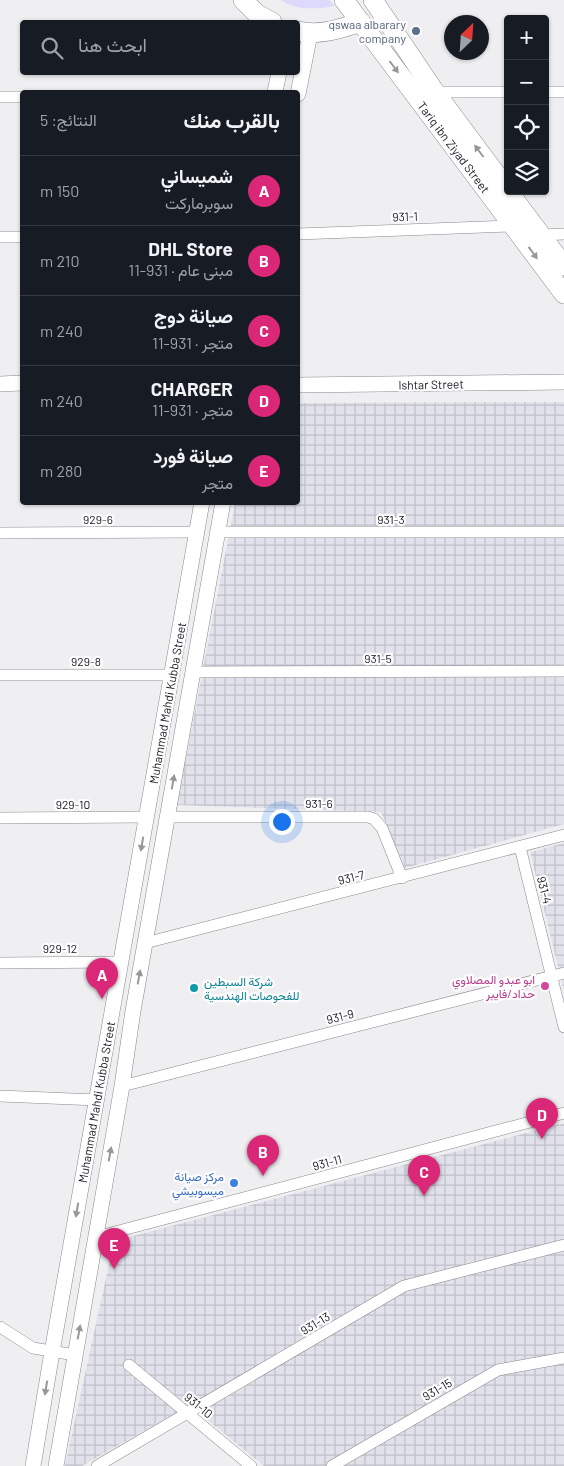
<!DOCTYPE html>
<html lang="ar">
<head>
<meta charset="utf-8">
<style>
  body { margin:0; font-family:Barlow,Vazirmatn,sans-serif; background:#20242c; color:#f1f3f6; direction:rtl }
  .controls { position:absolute; right:15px; top:15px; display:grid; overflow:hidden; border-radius:5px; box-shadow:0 1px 4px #0004 }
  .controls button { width:45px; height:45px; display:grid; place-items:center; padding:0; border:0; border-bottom:1px solid #363941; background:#171b24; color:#f1f3f6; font:25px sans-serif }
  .compass { position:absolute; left:444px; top:15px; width:45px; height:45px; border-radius:50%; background:#171b24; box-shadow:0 1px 4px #0004; rotate:25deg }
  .you { position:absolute; left:281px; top:821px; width:18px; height:18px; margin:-12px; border:4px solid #fff; border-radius:50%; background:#1a73e8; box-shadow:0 0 0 8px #1a73e833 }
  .badge { display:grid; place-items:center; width:32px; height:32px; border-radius:50%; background:#db2777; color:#fff; font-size:16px; font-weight:700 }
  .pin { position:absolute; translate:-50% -41px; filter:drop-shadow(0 1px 2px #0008) }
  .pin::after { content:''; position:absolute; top:26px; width:18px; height:15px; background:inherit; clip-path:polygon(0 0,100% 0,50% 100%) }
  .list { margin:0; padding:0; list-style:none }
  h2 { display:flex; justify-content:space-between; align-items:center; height:65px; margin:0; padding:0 20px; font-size:21px }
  h2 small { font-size:16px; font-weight:400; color:#9ea1a6 }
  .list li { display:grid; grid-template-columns:32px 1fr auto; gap:15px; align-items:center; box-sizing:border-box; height:70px; padding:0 20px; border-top:1px solid #363941 }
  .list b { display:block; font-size:19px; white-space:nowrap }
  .list p { margin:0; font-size:16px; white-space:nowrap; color:#9ea1a6 }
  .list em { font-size:16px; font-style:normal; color:#9ea1a6 }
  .icon { flex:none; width:28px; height:28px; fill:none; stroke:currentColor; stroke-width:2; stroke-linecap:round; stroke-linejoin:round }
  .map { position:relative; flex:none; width:564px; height:1466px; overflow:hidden; direction:ltr }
  .search { position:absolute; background:#171b24; box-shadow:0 1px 4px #0004; left:20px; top:20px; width:280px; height:55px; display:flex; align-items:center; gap:12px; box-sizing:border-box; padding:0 18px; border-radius:5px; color:#9ea1a6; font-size:19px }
  .panel { position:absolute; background:#171b24; box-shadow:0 1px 4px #0004; left:20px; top:90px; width:280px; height:415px; border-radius:5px; direction:rtl }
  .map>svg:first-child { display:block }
</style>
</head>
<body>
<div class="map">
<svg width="564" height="1466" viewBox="0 0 564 1466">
  <defs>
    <pattern id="industrial-grid" width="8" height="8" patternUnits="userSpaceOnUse" patternTransform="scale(1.25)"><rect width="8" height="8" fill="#e1e1eb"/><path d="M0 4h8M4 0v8" fill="none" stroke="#c0c0c9"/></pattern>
  </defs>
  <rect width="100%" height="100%" fill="#efeff2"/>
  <!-- industrial -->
  <path fill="url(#industrial-grid)" d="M564,402V824L405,868L381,812L177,805L235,503L298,502V403Z
    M564,843V991L530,852Z
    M564,1123V1466H264L189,1405L82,1466H65L114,1241Z"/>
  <!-- green -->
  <path fill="#dcd9fa" d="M281,0H329L335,6C316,9 297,11 281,0Z"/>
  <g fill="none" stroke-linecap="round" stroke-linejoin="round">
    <!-- minor casing -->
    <g stroke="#89898c" stroke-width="12">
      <path id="minor" d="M435,92H508
        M545,92H564
        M0,97H22
        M298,234L513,226
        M541,235L564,234
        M0,237H22
        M217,532H564
        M0,533L197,532
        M192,672L564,671
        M0,675H171
        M167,817H368L374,819L382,828L402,878
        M0,818L147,817
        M520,847L564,1027
        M145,943L564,835
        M0,963L121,962
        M122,1086L564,973
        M0,1096L97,1100
        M96,1237L564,1113
        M0,1327L33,1348L75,1355
        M129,1365L251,1466
        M97,1466L404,1286L564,1245
        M332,1466L498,1370L564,1358"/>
    </g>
    <!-- tertiary casing -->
    <g stroke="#89898c" stroke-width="16">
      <path id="tertiary" d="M275,92L279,72
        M298,94L310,34
        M0,384L22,383
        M298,385L564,382
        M33,1466L52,1352L202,502
        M56,1466L122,1086L133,1011L223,502"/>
    </g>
    <!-- primary casing -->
    <g stroke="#89898c" stroke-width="20">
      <path id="primary" d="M243,0L257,14L272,22
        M344,0L564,294
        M373,0L435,92L508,190
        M298,31C319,36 340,29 361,22
        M508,191L564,266"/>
    </g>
    <!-- minor -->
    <use href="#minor" stroke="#fff" stroke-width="11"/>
    <!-- tertiary -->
    <use href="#tertiary" stroke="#fff" stroke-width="15"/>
    <!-- primary -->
    <use href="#primary" stroke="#fff" stroke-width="19"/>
  </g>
  <!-- one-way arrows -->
  <defs><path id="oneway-solid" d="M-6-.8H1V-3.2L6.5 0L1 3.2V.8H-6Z" transform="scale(1.25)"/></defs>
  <g fill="#989898">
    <use href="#oneway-solid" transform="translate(394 67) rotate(53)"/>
    <use href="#oneway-solid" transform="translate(479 151) rotate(-127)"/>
    <use href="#oneway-solid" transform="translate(533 253) rotate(54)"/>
    <use href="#oneway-solid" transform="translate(173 782) rotate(-80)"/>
    <use href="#oneway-solid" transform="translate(142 844) rotate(100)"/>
    <use href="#oneway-solid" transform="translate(139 977) rotate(-80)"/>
    <use href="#oneway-solid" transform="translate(110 1154) rotate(-80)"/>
    <use href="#oneway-solid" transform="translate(77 1210) rotate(100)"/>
    <use href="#oneway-solid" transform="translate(79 1332) rotate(-80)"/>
    <use href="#oneway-solid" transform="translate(46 1388) rotate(99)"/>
  </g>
  <!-- markers -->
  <circle fill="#5c6f8a" stroke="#fdfcff" stroke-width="2" cx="416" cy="31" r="5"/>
  <circle fill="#d1479c" stroke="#fdfcff" stroke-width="2" cx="545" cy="986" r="5"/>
  <circle fill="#0f9aa8" stroke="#fdfcff" stroke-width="2" cx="194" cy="988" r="5"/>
  <circle fill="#3f7fe0" stroke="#fdfcff" stroke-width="2" cx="234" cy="1183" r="5"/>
  <g text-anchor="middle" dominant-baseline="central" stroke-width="4.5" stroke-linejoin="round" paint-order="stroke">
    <!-- service labels -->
    <g font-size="12" fill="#4e5e75" stroke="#fdfcff" text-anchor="end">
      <text x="406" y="24">qswaa albarary<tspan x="406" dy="14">company</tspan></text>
    </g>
    <!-- street labels -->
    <g font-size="12" fill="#19191a" stroke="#fdfcff">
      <text transform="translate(454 147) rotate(53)">Tariq ibn Ziyad Street</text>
      <text transform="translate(405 216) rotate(-2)">931-1</text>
      <text transform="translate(431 384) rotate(-1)">Ishtar Street</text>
      <text x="98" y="519">929-6</text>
      <text x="391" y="519">931-3</text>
      <text x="378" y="658">931-5</text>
      <text x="86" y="661">929-8</text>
      <text transform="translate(167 703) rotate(-80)">Muhammad Mahdi Kubba Street</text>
      <text x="319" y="803">931-6</text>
      <text x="73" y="804">929-10</text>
      <text transform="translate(351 877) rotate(-14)">931-7</text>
      <text transform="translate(545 890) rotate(76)">931-4</text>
      <text x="60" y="948">929-12</text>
      <text transform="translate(340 1016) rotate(-14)">931-9</text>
      <text transform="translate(96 1102) rotate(-80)">Muhammad Mahdi Kubba Street</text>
      <text transform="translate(327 1162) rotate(-15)">931-11</text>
      <text transform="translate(315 1323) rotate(-31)">931-13</text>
      <text transform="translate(437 1389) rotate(-30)">931-15</text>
      <text transform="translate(199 1405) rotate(39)">931-10</text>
    </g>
    <!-- hotel labels -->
    <g font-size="12" fill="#b23c85" stroke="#fdfcff" text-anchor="end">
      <text x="535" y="979">ابو عبدو المصلاوي<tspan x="535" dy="14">حداد/فايبر</tspan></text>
    </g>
    <!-- culture labels -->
    <g font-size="12" fill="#0d838f" stroke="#fdfcff" text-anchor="start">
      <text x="204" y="981">شركة السبطين<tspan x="204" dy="14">للفحوصات الهندسية</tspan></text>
    </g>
    <!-- shop labels -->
    <g font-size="12" fill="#366cbe" stroke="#fdfcff" text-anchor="end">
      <text x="224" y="1176">مركز صيانة<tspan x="224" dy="14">ميسوبيشي</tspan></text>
    </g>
  </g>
</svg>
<div class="controls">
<button>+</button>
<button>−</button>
<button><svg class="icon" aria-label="locate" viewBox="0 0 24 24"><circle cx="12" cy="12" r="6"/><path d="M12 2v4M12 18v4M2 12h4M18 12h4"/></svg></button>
<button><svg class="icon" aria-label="layers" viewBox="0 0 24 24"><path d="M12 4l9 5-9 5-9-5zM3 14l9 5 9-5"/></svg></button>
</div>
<svg class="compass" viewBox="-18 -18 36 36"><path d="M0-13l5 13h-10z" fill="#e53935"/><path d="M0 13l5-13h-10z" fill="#9ea1a6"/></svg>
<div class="you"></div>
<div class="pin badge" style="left:102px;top:999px">A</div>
<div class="pin badge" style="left:263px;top:1176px">B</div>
<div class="pin badge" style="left:424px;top:1196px">C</div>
<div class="pin badge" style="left:542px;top:1139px">D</div>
<div class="pin badge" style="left:114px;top:1269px">E</div>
<div class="search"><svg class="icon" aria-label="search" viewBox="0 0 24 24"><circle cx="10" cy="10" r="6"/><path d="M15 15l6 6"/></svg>ابحث هنا</div>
<section class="panel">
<h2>بالقرب منك<small>النتائج: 5</small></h2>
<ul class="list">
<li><span class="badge">A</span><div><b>شميساني</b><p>سوبرماركت</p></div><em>150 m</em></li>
<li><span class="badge">B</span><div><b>DHL Store</b><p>مبنى عام · 931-11</p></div><em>210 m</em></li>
<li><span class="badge">C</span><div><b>صيانة دوج</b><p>متجر · 931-11</p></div><em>240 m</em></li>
<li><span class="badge">D</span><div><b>CHARGER</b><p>متجر · 931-11</p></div><em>240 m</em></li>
<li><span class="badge">E</span><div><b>صيانة فورد</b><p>متجر</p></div><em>280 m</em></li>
</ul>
</section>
</div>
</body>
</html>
